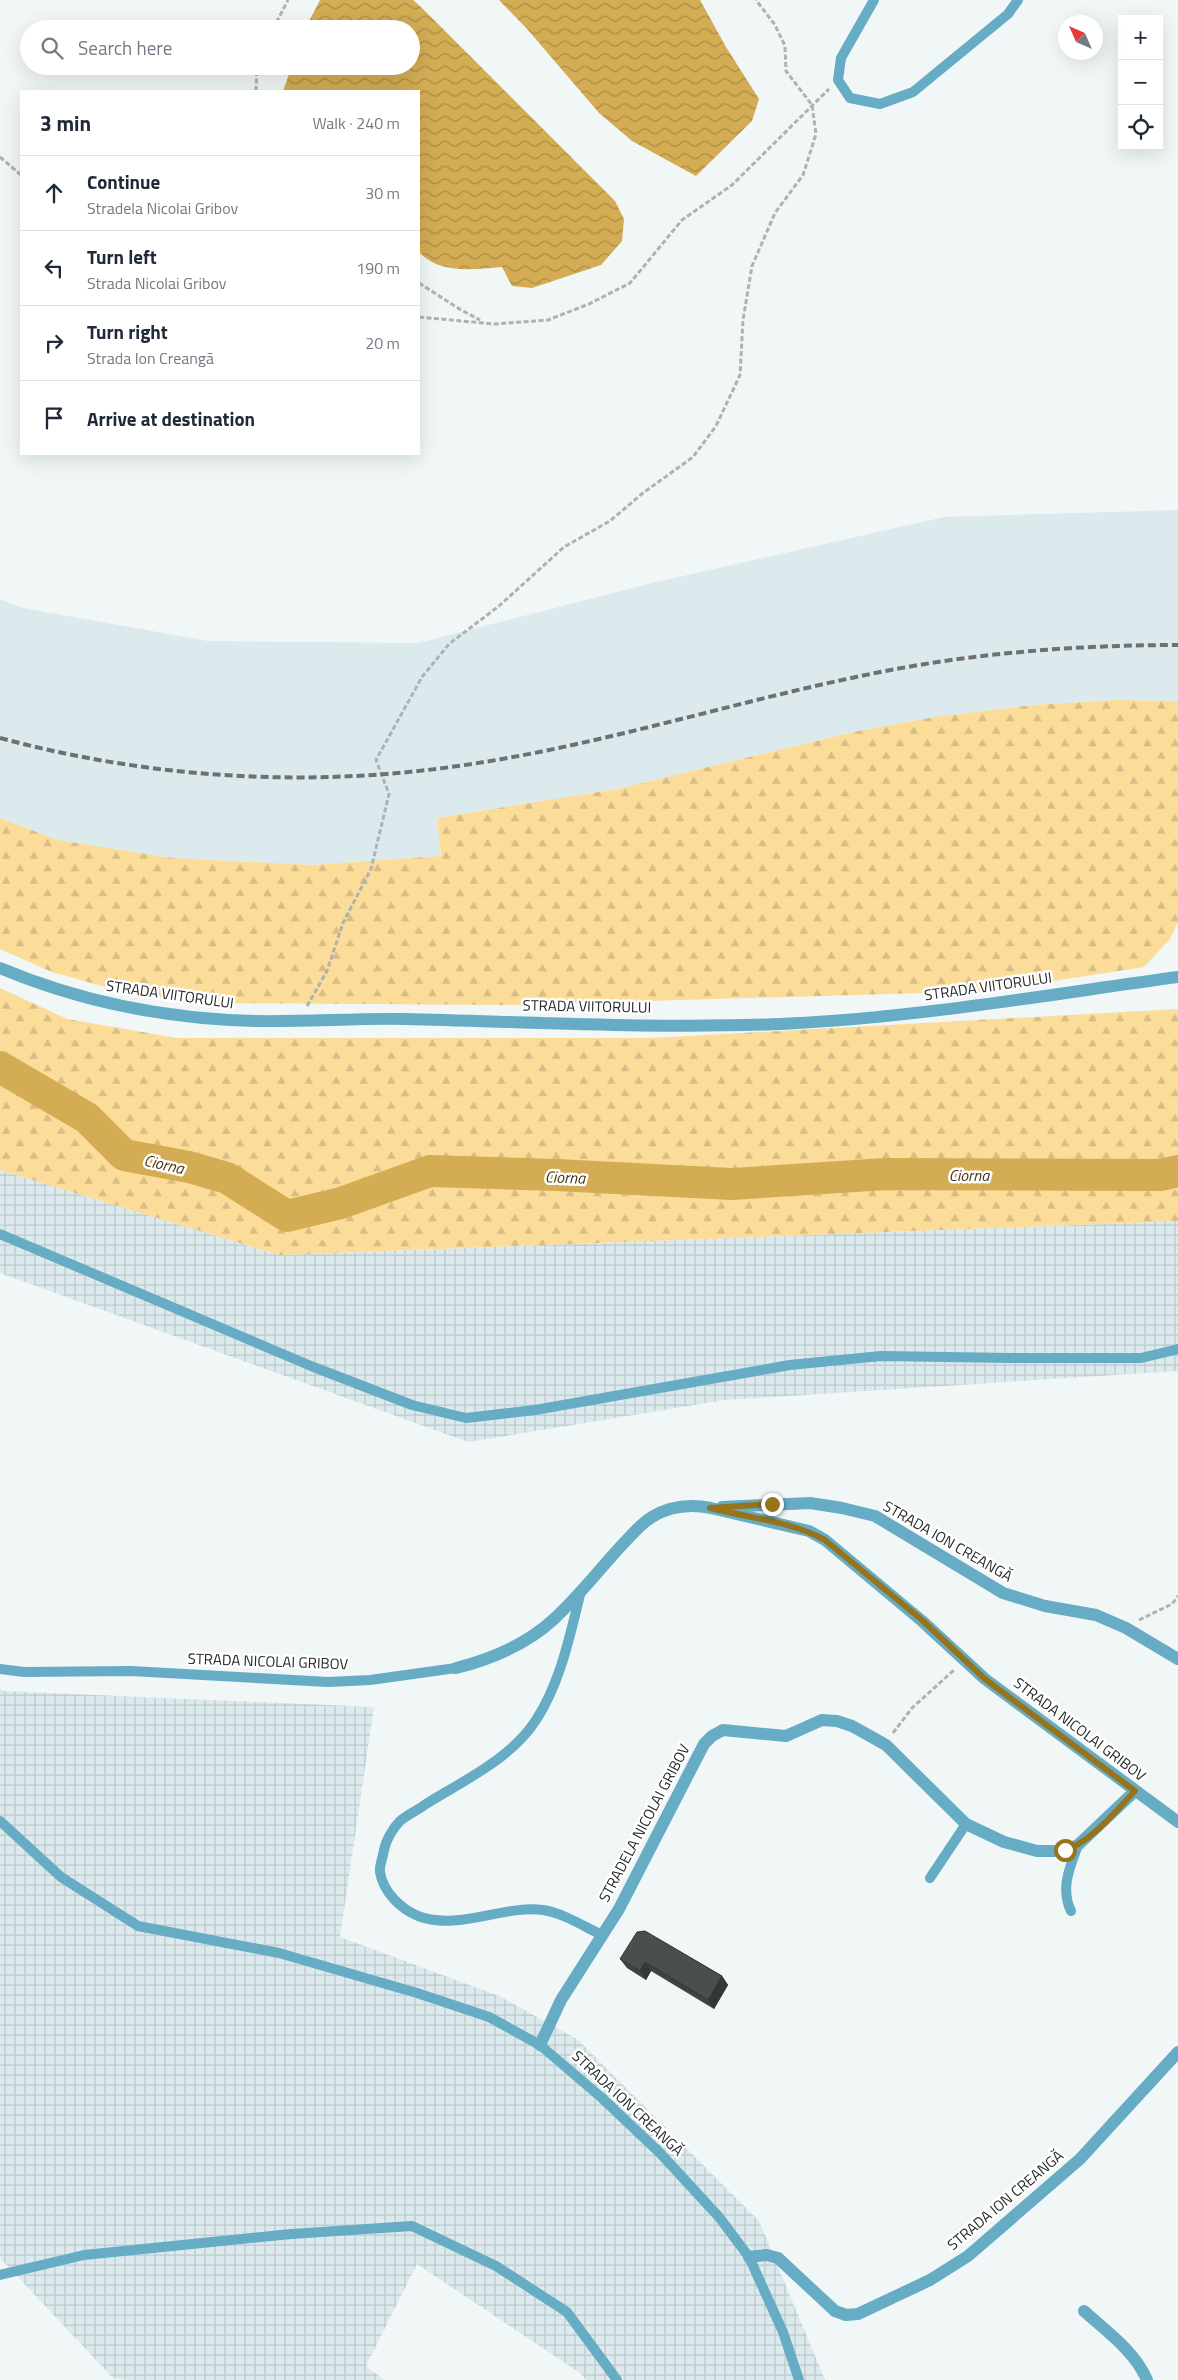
<!DOCTYPE html>
<html lang="en">
<head>
<meta charset="utf-8">
<style>
  body { margin:0; font-family:"Titillium Web",sans-serif; background:#f6f6f7; color:#1f2937 }
  .controls { position:absolute; right:15px; top:15px; display:grid; overflow:hidden; border-radius:0px; box-shadow:0 5px 20px #0002 }
  .controls button { width:45px; height:45px; display:grid; place-items:center; padding:0; border:0; border-bottom:1px solid #e0e1e3; background:#fff; color:#1f2937; font:25px sans-serif }
  .compass { position:absolute; left:1058px; top:15px; width:45px; height:45px; border-radius:50%; background:#fff; box-shadow:0 5px 20px #0002; rotate:315deg }
  .stop { position:absolute; width:15px; height:15px; margin:-11px; border:4px solid #96741d; border-radius:50%; background:#fff }
  .stop.end { background:#96741d; border-color:#fff; box-shadow:0 1px 5px #0008 }
  .list { margin:0; padding:0; list-style:none }
  h2 { display:flex; justify-content:space-between; align-items:center; height:65px; margin:0; padding:0 20px; font-size:21px }
  h2 small { font-size:16px; font-weight:400; color:#747a83 }
  .list li { display:grid; grid-template-columns:32px 1fr auto; gap:15px; align-items:center; box-sizing:border-box; height:75px; padding:0 20px; border-top:1px solid #e0e1e3 }
  .list b { display:block; font-size:19px; white-space:nowrap }
  .list p { margin:0; font-size:16px; white-space:nowrap; color:#747a83 }
  .list em { font-size:16px; font-style:normal; color:#747a83 }
  .icon { flex:none; width:28px; height:28px; fill:none; stroke:currentColor; stroke-width:2; stroke-linecap:round; stroke-linejoin:round }
  .map { position:relative; flex:none; width:1178px; height:2380px; overflow:hidden }
  .search { position:absolute; background:#fff; box-shadow:0 5px 20px #0002; left:20px; top:20px; width:400px; height:55px; display:flex; align-items:center; gap:12px; box-sizing:border-box; padding:0 18px; border-radius:28px; color:#747a83; font-size:19px }
  .panel { position:absolute; background:#fff; box-shadow:0 5px 20px #0002; left:20px; top:90px; width:400px; height:365px; border-radius:0px }
  .map>svg:first-child { display:block }
</style>
</head>
<body>
<div class="map">
<svg width="1178" height="2380" viewBox="0 0 1178 2380">
  <defs>
    <pattern id="industrial-grid" width="8" height="8" patternUnits="userSpaceOnUse" patternTransform="scale(1.25)"><rect width="8" height="8" fill="#dceaee"/><path d="M0 4h8M4 0v8" fill="none" stroke="#bdc9cc"/></pattern>
    <pattern id="forest-firs" width="22" height="20" patternUnits="userSpaceOnUse" patternTransform="scale(1.25)"><rect width="22" height="20" fill="#fcdc99"/><path d="M5 1l3.5 6h-7zM16 11l3.5 6h-7z" fill="#d8bd84"/></pattern>
    <pattern id="water-waves" width="16" height="10" patternUnits="userSpaceOnUse" patternTransform="scale(1.25)"><rect width="16" height="10" fill="#d3ac54"/><path d="M0 5q4-4 8 0t8 0" fill="none" stroke="#ab8c46"/></pattern>
  </defs>
  <rect width="100%" height="100%" fill="#f1f6f7"/>
  <!-- built -->
  <path fill="#dceaee" d="M1178,510V701L1118,700L1032,705L935,717L858,731L617,789L437,818L441,856L312,865L172,858L58,840L0,818V599L23,608L208,641L418,643L652,583L944,517Z"/>
  <!-- industrial -->
  <path fill="url(#industrial-grid)" d="M0,1170L279,1255L1178,1221V1371L725,1400L468,1442L0,1273Z
    M0,1689L4,1691L374,1707L340,1937L499,1996L577,2039L759,2221L825,2380H586L580,2373L417,2264L366,2366L384,2380H127L113,2378L0,2258Z"/>
  <!-- forest -->
  <path fill="url(#forest-firs)" d="M1118,700L1178,701V922L1170,939L1144,967L989,991L513,1005L206,1003L127,993L52,972L0,949V818L58,840L172,858L312,865L441,856L437,818L617,789L858,731L935,717L1032,705Z
    M0,988L67,1019L177,1038H652L1178,1009V1221L279,1255L0,1170Z"/>
  <!-- water -->
  <path fill="url(#water-waves)" d="M320,0H413L421,7L615,201L624,219L622,241L601,265L532,288L512,286L502,267C473,269 441,275 419,252V91H283L292,66H411V29H305Z
    M499,0H700L726,47L759,99L752,121L696,176L632,141L599,113L528,30Z"/>
  <g fill="none" stroke-linecap="round" stroke-linejoin="round">
    <!-- river -->
    <path stroke="#d3ac54" stroke-width="32" d="M0,1067L87,1118L124,1155L189,1167L227,1178L287,1216L341,1203L430,1171L557,1175L732,1184L886,1174L1161,1175L1178,1171"/>
    <!-- path -->
    <path stroke="#aeb2b3" stroke-width="3" stroke-dasharray="5 2.5" stroke-linecap="butt" d="M273,29L288,0
      M256,91L257,66
      M0,157L21,175
      M419,283L461,310L480,320
      M419,317L494,324L548,320L589,304L630,283L682,220L732,185L829,89
      M307,1006L327,971L343,923L371,869L389,794L376,760L422,677L449,644L499,606L564,547L610,521L643,493L693,457L716,426L740,375L743,320L752,266L775,213L803,175L816,134L812,105L786,71L785,46L775,25L756,0
      M1139,1620L1172,1604L1178,1596
      M893,1733L912,1708L954,1670"/>
    <!-- service -->
    <path stroke="#66acc4" stroke-width="10" d="M874,0L841,58L838,80L850,98L880,104L913,92L1008,14L1018,0
      M0,1234L311,1366L412,1405L466,1418L535,1410L790,1365L881,1356L1011,1358H1141L1178,1349
      M581,1591C570,1634 561,1682 536,1720C512,1758 463,1781 426,1804C418,1810 408,1814 400,1821C393,1828 386,1840 384,1850C383,1857 379,1866 380,1872C383,1892 401,1909 418,1916C458,1931 502,1905 543,1910C563,1913 583,1926 602,1935
      M0,1669L24,1672L131,1671L328,1682L370,1680L456,1668
      M0,1821L61,1877L138,1926L279,1953L417,1993L489,2017L540,2045L602,2098L660,2153L719,2217L749,2257L783,2332L799,2380
      M930,1878L966,1824
      M1071,1911C1060,1888 1070,1867 1078,1845
      M0,2275L84,2255L291,2234L412,2226L496,2266L567,2312L617,2380"/>
    <!-- minor -->
    <path stroke="#66acc4" stroke-width="12" d="M0,968C81,1002 168,1019 256,1021C305,1022 355,1018 405,1019C530,1022 656,1029 781,1024C914,1018 1046,995 1178,977
      M722,1507L810,1503L842,1508L875,1516L1003,1593L1045,1606L1096,1615L1126,1628L1178,1659
      M456,1668C492,1659 526,1645 554,1619C578,1597 599,1570 621,1546C631,1536 640,1524 652,1517C670,1506 690,1504 711,1508L809,1531L825,1540L922,1621L985,1679L1178,1822
      M540,2045L561,2000L619,1909L704,1744L712,1736L723,1730L786,1736L822,1720L837,1721L852,1726L886,1745L966,1824L1004,1842L1037,1851H1065L1078,1845L1135,1791
      M749,2257L767,2255L778,2258L835,2311L846,2315L858,2314L930,2280L968,2256L1080,2159L1178,2052
      M1084,2311C1106,2331 1135,2351 1147,2380"/>
    <!-- rail -->
    <path stroke="#6e7071" stroke-width="4" stroke-dasharray="8 4" stroke-linecap="butt" d="M0,738C149,778 305,788 458,766C593,747 723,705 856,677C962,654 1070,645 1178,645"/>
  </g>
  <!-- wall -->
  <path fill="#404344" d="M645,1931L722,1976L728,1985L714,2009L651,1971L646,1980L627,1968L620,1959Z"/>
  <!-- shaded-wall -->
  <path fill="#343737" d="M645,1962L651,1971L646,1980L640,1971Z
    M722,1976L728,1985L714,2009L708,2000Z"/>
  <!-- building -->
  <path fill="#4a4e4f" stroke="#343737" d="M645,1931L722,1976L708,2000L645,1962L640,1971L620,1959L637,1932Z"/>
  <g fill="none" stroke-linecap="round" stroke-linejoin="round">
    <!-- route -->
    <path stroke="#96741d" stroke-width="6" d="M772,1504L710,1508C749,1518 790,1521 825,1540L922,1620L985,1679L1135,1791C1115,1811 1093,1841 1065,1850"/>
  </g>
  <g text-anchor="middle" dominant-baseline="central" stroke-width="5" stroke-linejoin="round" paint-order="stroke">
    <!-- street labels -->
    <g font-size="15" fill="#28292a" stroke="#fff">
      <text transform="translate(988 986) rotate(-8)">STRADA VIITORULUI</text>
      <text transform="translate(170 994) rotate(8)">STRADA VIITORULUI</text>
      <text transform="translate(587 1006) rotate(1)">STRADA VIITORULUI</text>
      <text transform="translate(948 1541) rotate(30)">STRADA ION CREANGĂ</text>
      <text transform="translate(268 1661) rotate(2)">STRADA NICOLAI GRIBOV</text>
      <text transform="translate(1080 1729) rotate(37)">STRADA NICOLAI GRIBOV</text>
      <text transform="translate(644 1823) rotate(-62)">STRADELA NICOLAI GRIBOV</text>
      <text transform="translate(628 2103) rotate(43)">STRADA ION CREANGĂ</text>
      <text transform="translate(1005 2200) rotate(-40)">STRADA ION CREANGĂ</text>
    </g>
    <!-- water labels -->
    <g font-size="16" font-style="italic" fill="#463610" stroke="#fff">
      <text transform="translate(164 1164) rotate(13)">Ciorna</text>
      <text x="969" y="1175">Ciorna</text>
      <text transform="translate(565 1177) rotate(2)">Ciorna</text>
    </g>
  </g>
</svg>
<div class="controls">
<button>+</button>
<button>−</button>
<button><svg class="icon" aria-label="locate" viewBox="0 0 24 24"><circle cx="12" cy="12" r="6"/><path d="M12 2v4M12 18v4M2 12h4M18 12h4"/></svg></button>
</div>
<svg class="compass" viewBox="-18 -18 36 36"><path d="M0-13l5 13h-10z" fill="#e53935"/><path d="M0 13l5-13h-10z" fill="#747a83"/></svg>
<div class="stop" style="left:1065px;top:1850px"></div>
<div class="stop end" style="left:772px;top:1504px"></div>
<div class="search"><svg class="icon" aria-label="search" viewBox="0 0 24 24"><circle cx="10" cy="10" r="6"/><path d="M15 15l6 6"/></svg>Search here</div>
<section class="panel">
<h2>3 min<small>Walk · 240 m</small></h2>
<ul class="list">
<li><svg class="icon" aria-label="ahead" viewBox="0 0 24 24"><path d="M12 20V5M6 11l6-6 6 6"/></svg><div><b>Continue</b><p>Stradela Nicolai Gribov</p></div><em>30 m</em></li>
<li><svg class="icon" aria-label="left" viewBox="0 0 24 24"><path d="M17 20v-9H6M10 6l-5 5 5 5"/></svg><div><b>Turn left</b><p>Strada Nicolai Gribov</p></div><em>190 m</em></li>
<li><svg class="icon" aria-label="right" viewBox="0 0 24 24"><path d="M7 20v-9h11M14 6l5 5-5 5"/></svg><div><b>Turn right</b><p>Strada Ion Creangă</p></div><em>20 m</em></li>
<li><svg class="icon" aria-label="arrive" viewBox="0 0 24 24"><path d="M6 21V4h12l-3 4 3 4H6"/></svg><div><b>Arrive at destination</b></div></li>
</ul>
</section>
</div>
</body>
</html>
